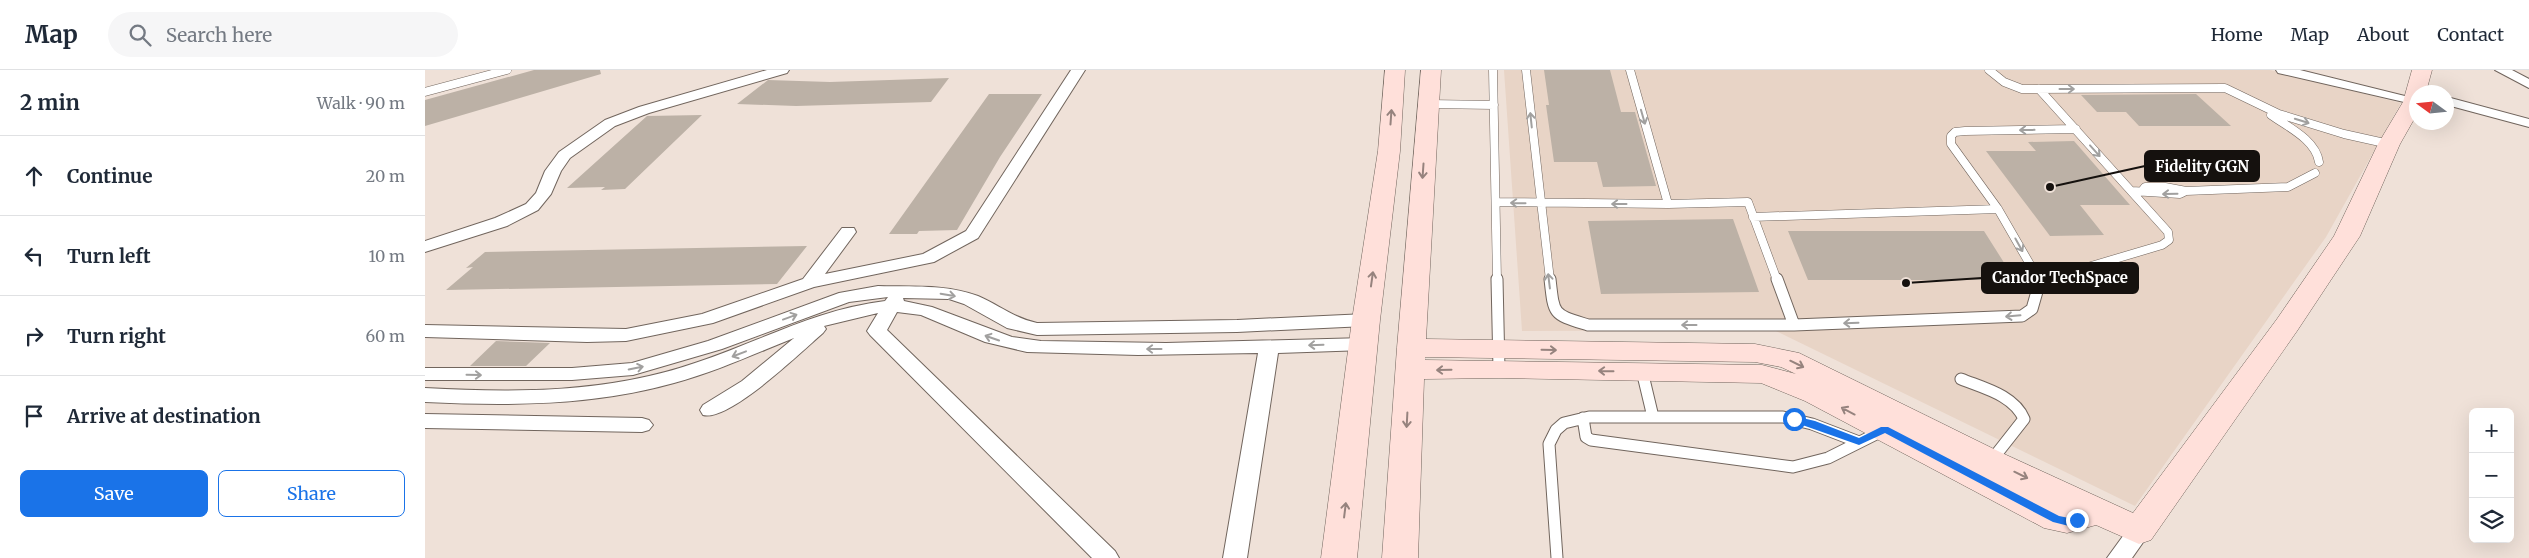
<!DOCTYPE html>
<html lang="en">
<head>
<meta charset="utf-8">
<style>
  body { margin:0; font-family:Merriweather,serif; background:#f6f6f7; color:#1f2937 }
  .controls { position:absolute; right:15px; bottom:15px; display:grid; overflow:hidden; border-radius:8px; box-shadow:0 5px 20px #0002 }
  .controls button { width:45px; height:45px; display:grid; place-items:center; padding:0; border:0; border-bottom:1px solid #e0e1e3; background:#fff; color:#1f2937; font:25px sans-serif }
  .compass { position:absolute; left:1984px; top:15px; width:45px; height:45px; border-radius:50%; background:#fff; box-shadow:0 5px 20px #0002; rotate:285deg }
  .stop { position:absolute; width:15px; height:15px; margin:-11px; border:4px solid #1a73e8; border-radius:50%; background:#fff }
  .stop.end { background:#1a73e8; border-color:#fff; box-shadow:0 1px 5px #0008 }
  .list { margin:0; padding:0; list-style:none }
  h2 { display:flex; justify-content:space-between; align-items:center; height:65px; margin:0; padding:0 20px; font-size:21px }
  h2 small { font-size:16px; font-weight:400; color:#747a83 }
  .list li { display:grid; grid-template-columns:32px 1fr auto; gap:15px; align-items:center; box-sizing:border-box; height:80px; padding:0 20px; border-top:1px solid #e0e1e3 }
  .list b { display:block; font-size:19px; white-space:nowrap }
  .list em { font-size:16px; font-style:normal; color:#747a83 }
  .actions { display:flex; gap:10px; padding:15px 20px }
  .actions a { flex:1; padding:11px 0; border:1px solid #1a73e8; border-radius:8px; text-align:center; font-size:18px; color:#1a73e8 }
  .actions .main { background:#1a73e8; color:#fff }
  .icon { flex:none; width:28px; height:28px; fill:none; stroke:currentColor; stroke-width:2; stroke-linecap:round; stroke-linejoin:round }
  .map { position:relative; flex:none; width:2104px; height:488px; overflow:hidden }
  header { display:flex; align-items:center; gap:30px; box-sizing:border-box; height:70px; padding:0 25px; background:#fff; border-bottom:1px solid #e0e1e3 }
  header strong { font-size:24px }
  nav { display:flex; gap:28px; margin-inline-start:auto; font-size:18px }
  .search { width:350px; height:45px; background:#f6f6f7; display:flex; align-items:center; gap:12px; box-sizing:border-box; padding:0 18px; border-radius:28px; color:#747a83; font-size:19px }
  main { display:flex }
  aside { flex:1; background:#fff }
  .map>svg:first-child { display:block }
</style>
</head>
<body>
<header>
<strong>Map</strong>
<div class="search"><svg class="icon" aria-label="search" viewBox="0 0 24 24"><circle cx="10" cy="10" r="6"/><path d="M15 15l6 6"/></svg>Search here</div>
<nav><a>Home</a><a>Map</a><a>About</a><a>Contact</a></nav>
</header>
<main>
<aside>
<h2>2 min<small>Walk · 90 m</small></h2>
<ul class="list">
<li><svg class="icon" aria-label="ahead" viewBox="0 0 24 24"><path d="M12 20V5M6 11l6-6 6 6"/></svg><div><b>Continue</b></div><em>20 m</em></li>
<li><svg class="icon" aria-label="left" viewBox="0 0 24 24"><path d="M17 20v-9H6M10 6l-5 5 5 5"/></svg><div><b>Turn left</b></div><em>10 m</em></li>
<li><svg class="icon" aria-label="right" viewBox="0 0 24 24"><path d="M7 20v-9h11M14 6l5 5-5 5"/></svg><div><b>Turn right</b></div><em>60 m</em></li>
<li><svg class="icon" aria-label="arrive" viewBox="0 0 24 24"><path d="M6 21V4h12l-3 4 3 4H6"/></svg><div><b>Arrive at destination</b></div></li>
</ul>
<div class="actions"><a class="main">Save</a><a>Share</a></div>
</aside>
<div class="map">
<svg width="2104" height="488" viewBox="0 0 2104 488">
  <rect width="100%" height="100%" fill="#efe1d8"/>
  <!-- built -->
  <path fill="#e8d4c6" d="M1079,0H1845L1976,33L1901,167L1710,436L1349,260L1097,261Z"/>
  <!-- building -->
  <path fill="#bcb1a6" d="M109,0H175L176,4L0,56V30Z
    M1119,0H1185L1196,42H1210L1231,116L1178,117L1172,92H1129L1121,35H1124Z
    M524,8L506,32L371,36L312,34L343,10L405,12Z
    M564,24H617L575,87L532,160L494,161L492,164H464Z
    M1771,24L1806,56H1714L1701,42H1672L1656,25Z
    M277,45L200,119L176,120L180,117L142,118L222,46Z
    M1649,71L1705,135H1655L1679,165L1625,166L1561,81H1611L1603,72Z
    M1308,149L1334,222L1176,224L1163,151Z
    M1363,161H1559L1590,210H1383Z
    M382,176L352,214L21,220L48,197L41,198L60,182Z
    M71,271L125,273L101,296H45Z"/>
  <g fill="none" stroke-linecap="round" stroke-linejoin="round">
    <!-- lane-far1 casing -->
    <g stroke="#71655d" stroke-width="9">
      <path id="lane-far1" d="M1068,0L1072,210
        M1101,0L1125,210
        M1205,0L1243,134
        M1564,0L1579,12L1597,19L1800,18L1854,44L1919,64L1964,74
        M1614,19L1743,162L1744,170L1737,175L1619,210
        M0,22L82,0
        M1004,34L1069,35
        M1846,45C1863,57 1891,70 1894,92
        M1707,121L1755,124L1761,121L1740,117H1720L1717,121
        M1761,121L1863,117L1890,103
        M1072,132L1243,134L1323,132L1352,210
        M1328,147L1573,139
        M1614,210L1573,139L1526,74V66L1530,62L1540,61L1651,59"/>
    </g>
    <!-- lane casing -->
    <g stroke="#71655d" stroke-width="13">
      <path id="lane" d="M1072,209L1074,299
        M1125,209C1129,246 1128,244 1163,255H1369L1597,246L1607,239L1615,211L1623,209
        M1352,209L1369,255
        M1614,209L1615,211
        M1217,301L1228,347
        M1536,309C1558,318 1589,325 1599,349L1566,391
        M1158,348L1161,367L1166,370L1368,397L1403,388L1457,361
        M1132,488L1124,374L1131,360L1139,353L1164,347H1358L1387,354L1434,372"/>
    </g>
    <!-- street casing -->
    <g stroke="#71655d" stroke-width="2">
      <path id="street" d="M342,0H364L362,3L224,43L190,56L145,88L136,101L126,124L113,140L82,156L0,182V171L70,148L101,134L111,123L120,101L134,82L180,50L214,37Z
        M646,0H660L553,168L509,192L389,217L288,253L201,271L162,272L0,267V255L201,259L277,244L378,209L417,158H429L431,162L400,204L498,184L541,161Z
        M1851,0H1875L1992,29V35L1853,3Z
        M2070,0H2087L2104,9V18Z
        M2022,27L2104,49V57L2022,35Z
        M453,216C485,217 522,214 553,226C574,235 589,248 612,253L812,250L941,244L948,246L950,250L948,254L941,256L812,262L612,265L582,258L539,234L524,229L478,228L479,231L507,237L587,267L616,271L741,273L940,268L947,270L950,274L947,278L940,280L853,283L822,488H798L833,283L713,285L602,282L560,272L496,245L472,242L462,260L690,481L694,488H667L445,265L442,261L453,243L399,256L401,259L398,263C376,282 304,352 278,345L275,340L278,335L317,311L369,268C329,284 290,302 249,313C167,336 83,336 0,332V318C91,323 183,323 270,293C334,272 392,239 460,231L463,227L424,232L297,279L208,305L147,310H0V298H147L207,293L283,271L414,223Z
        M0,344L217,348L224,350L228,355L224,360L217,362L0,358Z
        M1714,452L1722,455L1726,461L1707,488H1682L1706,455Z"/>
    </g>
    <!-- secondary casing -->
    <g stroke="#71655d" stroke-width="1">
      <path id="secondary" d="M960,0H980L975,81L955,250L932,488H896L927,250L953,81Z
        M996,0H1016L1001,269L1330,274L1374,283L1577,383L1708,443L1852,249L1909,166L1953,74L1978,32L1987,0H2007L2001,22H1992V44L1975,74L1935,166L1872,261L1726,470L1714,474L1671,455L1642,463L1619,458L1380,331L1336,313L1074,308L999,309L993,488H957L972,278ZM1000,287L1330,292L1356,297L1371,304L1337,295L1000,290Z"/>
    </g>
    <!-- lane-far1 -->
    <use href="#lane-far1" stroke="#fff" stroke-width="8"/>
    <!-- lane -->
    <use href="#lane" stroke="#fff" stroke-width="11"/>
    <!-- street -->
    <use href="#street" fill="#fff" fill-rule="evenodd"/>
    <!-- secondary -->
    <use href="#secondary" fill="#ffe0da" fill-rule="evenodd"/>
  </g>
  <!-- one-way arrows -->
  <defs><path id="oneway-shaft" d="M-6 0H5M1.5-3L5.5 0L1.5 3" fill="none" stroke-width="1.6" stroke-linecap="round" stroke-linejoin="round" transform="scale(1.25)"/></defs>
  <g stroke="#a1a09f">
    <use href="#oneway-shaft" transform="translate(1642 19)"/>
    <use href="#oneway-shaft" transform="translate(1218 47) rotate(74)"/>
    <use href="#oneway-shaft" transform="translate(1106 50) rotate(-96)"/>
    <use href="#oneway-shaft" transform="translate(1877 51) rotate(17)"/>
    <use href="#oneway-shaft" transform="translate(1602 60) rotate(179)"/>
    <use href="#oneway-shaft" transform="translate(1670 81) rotate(48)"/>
    <use href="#oneway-shaft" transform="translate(1745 124) rotate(179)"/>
    <use href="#oneway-shaft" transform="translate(1093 133) rotate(-179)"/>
    <use href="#oneway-shaft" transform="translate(1194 134) rotate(-180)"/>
    <use href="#oneway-shaft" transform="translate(1594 175) rotate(61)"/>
    <use href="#oneway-shaft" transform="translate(1124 211) rotate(-97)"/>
    <use href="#oneway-shaft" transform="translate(523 225) rotate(10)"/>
    <use href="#oneway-shaft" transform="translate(1588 246) rotate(175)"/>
    <use href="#oneway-shaft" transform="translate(365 247) rotate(-20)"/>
    <use href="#oneway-shaft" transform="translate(1426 253) rotate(178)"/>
    <use href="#oneway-shaft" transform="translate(1264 255) rotate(-180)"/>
    <use href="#oneway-shaft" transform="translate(567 268) rotate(-161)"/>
    <use href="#oneway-shaft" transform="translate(891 275) rotate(178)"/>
    <use href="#oneway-shaft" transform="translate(729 279) rotate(-180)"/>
    <use href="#oneway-shaft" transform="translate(314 284) rotate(159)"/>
    <use href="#oneway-shaft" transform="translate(211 298) rotate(-11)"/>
    <use href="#oneway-shaft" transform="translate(49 305) rotate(1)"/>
  </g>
  <g stroke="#96837e">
    <use href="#oneway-shaft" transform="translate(966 47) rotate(-86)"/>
    <use href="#oneway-shaft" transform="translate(998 101) rotate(94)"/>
    <use href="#oneway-shaft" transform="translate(947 209) rotate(-82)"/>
    <use href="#oneway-shaft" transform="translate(1124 280) rotate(1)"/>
    <use href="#oneway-shaft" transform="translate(1372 294) rotate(26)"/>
    <use href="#oneway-shaft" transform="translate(1019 300) rotate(179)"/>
    <use href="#oneway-shaft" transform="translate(1181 301) rotate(-179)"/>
    <use href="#oneway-shaft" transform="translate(1423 341) rotate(-152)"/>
    <use href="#oneway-shaft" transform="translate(982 350) rotate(93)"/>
    <use href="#oneway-shaft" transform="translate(1596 405) rotate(26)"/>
    <use href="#oneway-shaft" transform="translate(920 440) rotate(-83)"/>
  </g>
  <!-- route -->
  <path fill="#1a73e8" d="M1369,346L1390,351L1434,368L1456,357H1463L1634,446L1644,448L1652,447L1657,450L1656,453L1644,456L1628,452L1460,363L1434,375L1366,351L1365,349Z"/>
  <!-- callouts -->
  <path fill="none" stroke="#15110e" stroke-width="2" d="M1625 117L1720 96M1481 213L1557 208"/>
  <g fill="#15110e" stroke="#efe1d8" stroke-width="2">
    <circle cx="1625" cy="117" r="5"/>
    <circle cx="1481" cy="213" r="5"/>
  </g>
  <g fill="#15110e" stroke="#15110e" stroke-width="2">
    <rect x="1720" y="81" width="114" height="30" rx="5"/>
    <rect x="1557" y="193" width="156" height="30" rx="5"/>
  </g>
  <g font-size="15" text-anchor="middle" font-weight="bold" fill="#fff">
    <text x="1777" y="102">Fidelity GGN</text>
    <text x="1635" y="213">Candor TechSpace</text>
  </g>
</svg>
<div class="controls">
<button>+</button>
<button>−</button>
<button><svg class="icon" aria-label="layers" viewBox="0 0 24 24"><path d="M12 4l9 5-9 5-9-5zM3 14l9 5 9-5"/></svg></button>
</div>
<svg class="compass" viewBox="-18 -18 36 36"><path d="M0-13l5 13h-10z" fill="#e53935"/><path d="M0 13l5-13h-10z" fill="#747a83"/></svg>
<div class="stop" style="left:1369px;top:349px"></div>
<div class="stop end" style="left:1652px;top:450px"></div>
</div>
</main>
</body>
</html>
